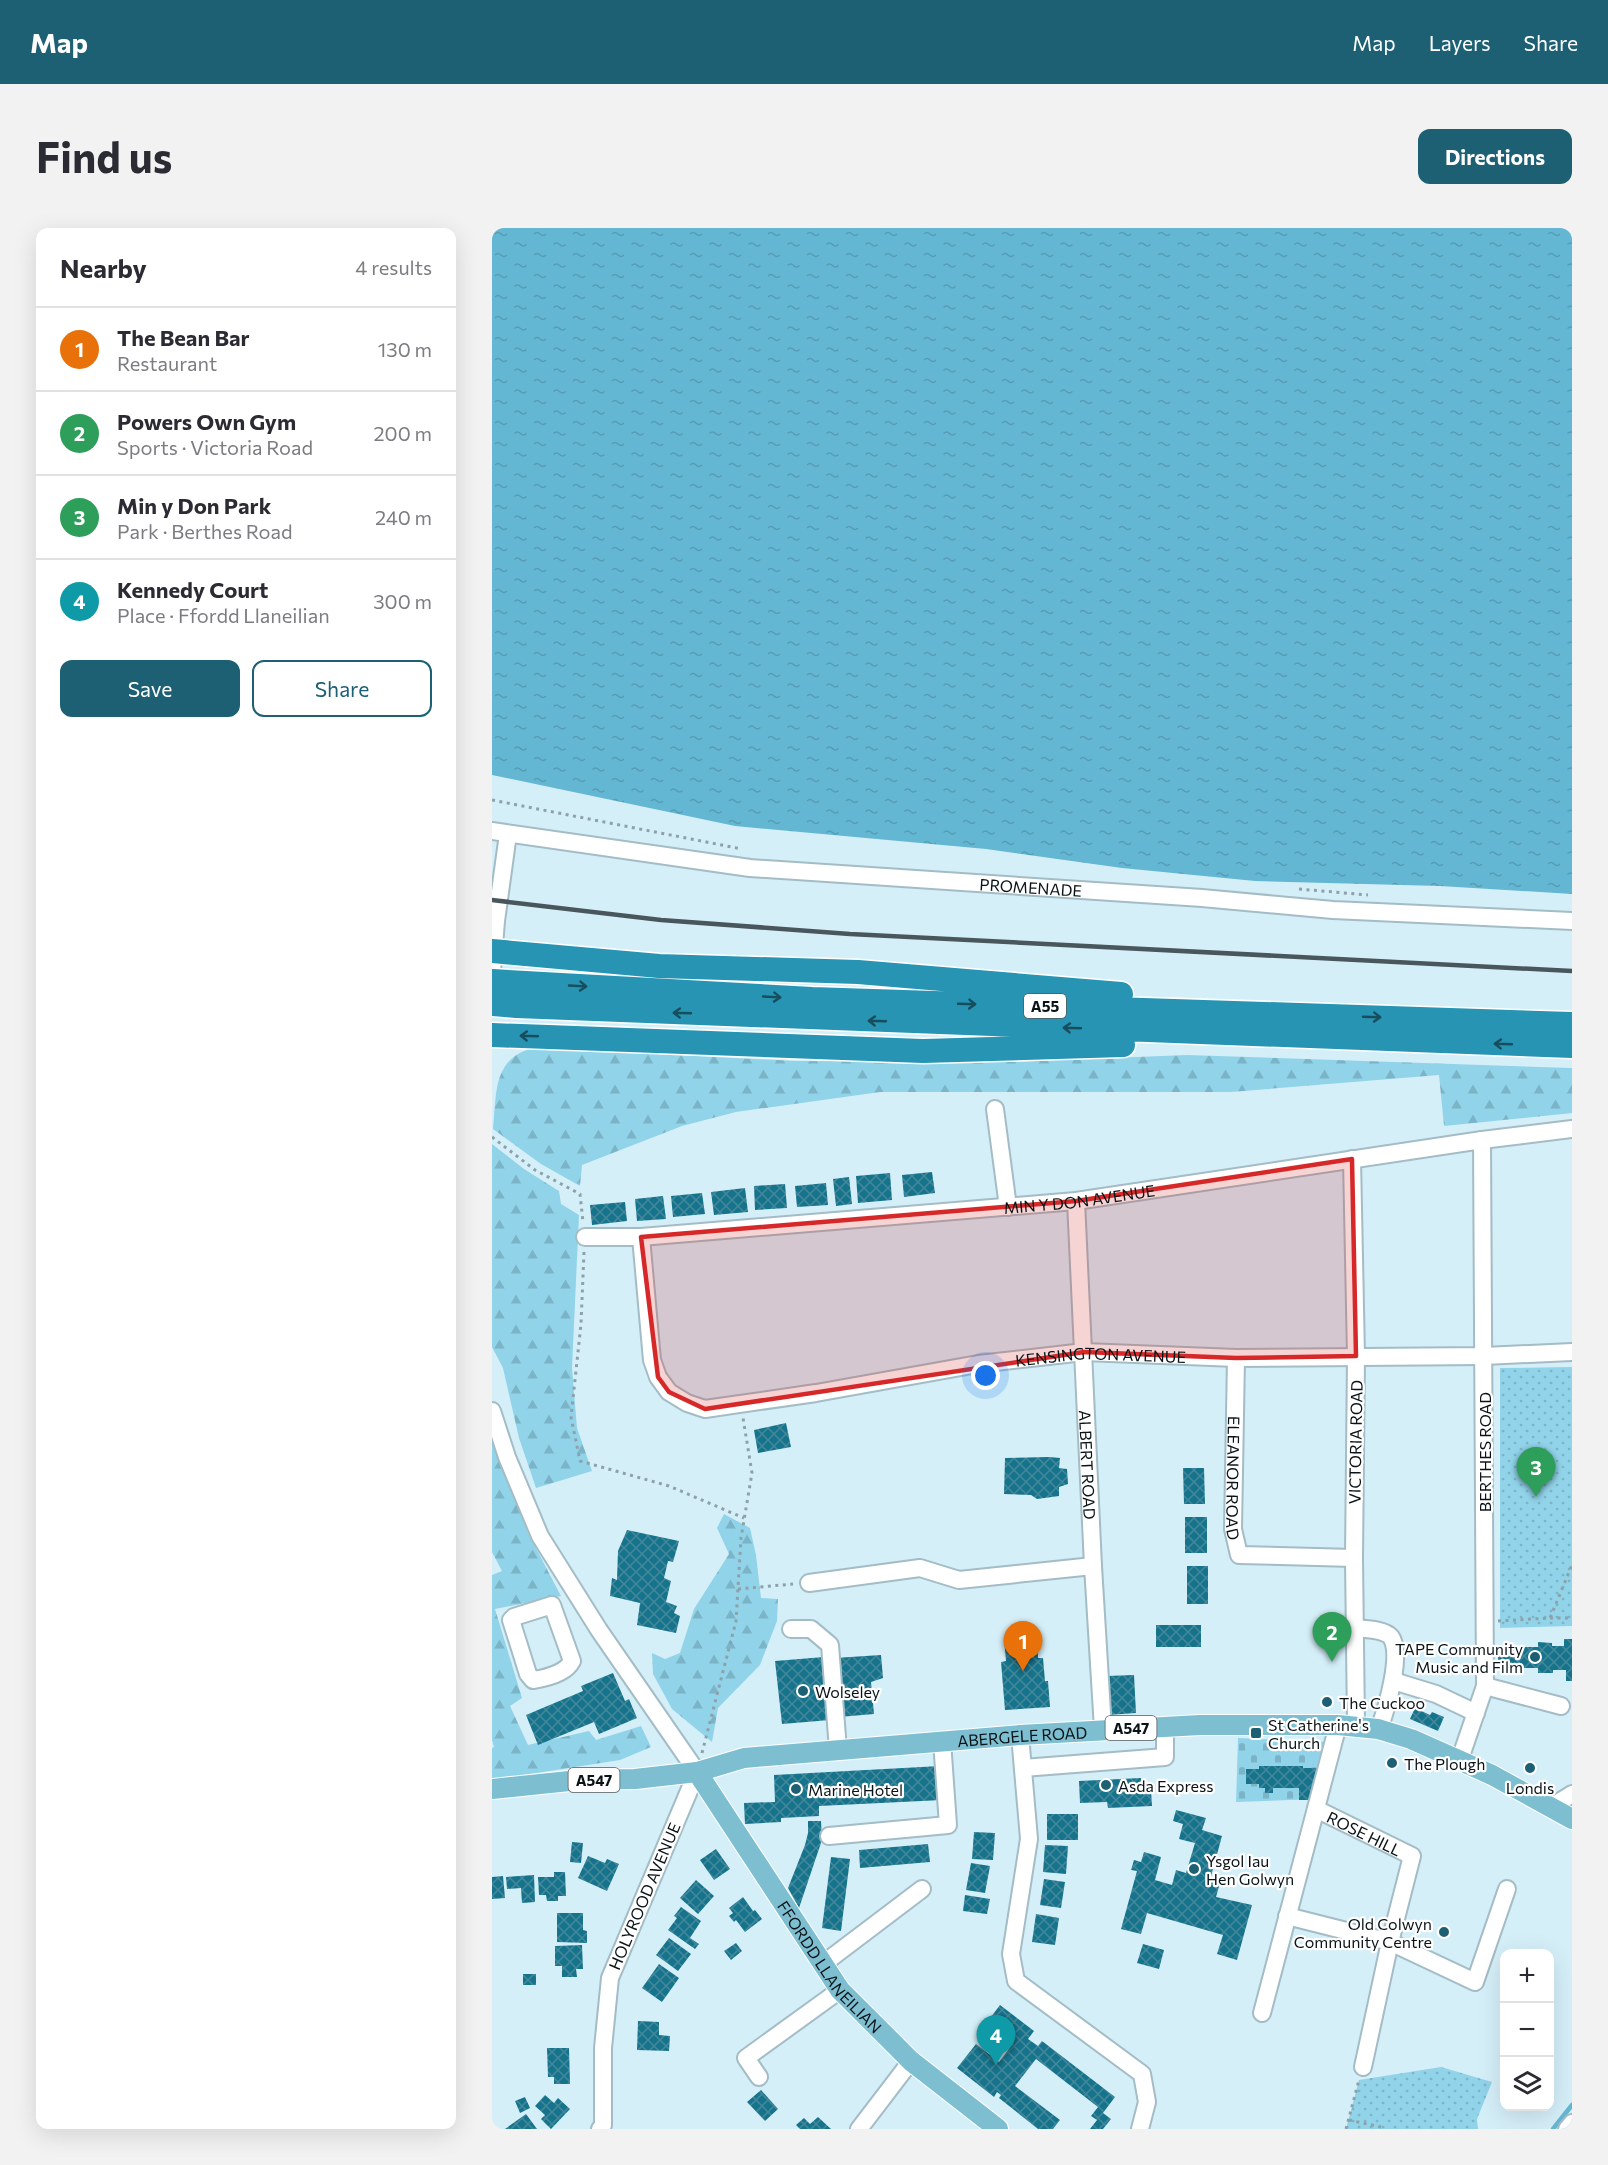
<!DOCTYPE html>
<html lang="en">
<head>
<meta charset="utf-8">
<style>
  body { margin:0; font-family:Commissioner,sans-serif; background:#f2f2f3; color:#2b2b33 }
  .controls { position:absolute; right:18px; bottom:18px; display:grid; overflow:hidden; border-radius:12px; box-shadow:0 6px 24px #0002 }
  .controls button { width:54px; height:54px; display:grid; place-items:center; padding:0; border:0; border-bottom:2px solid #e1e1e2; background:#fff; color:#2b2b33; font:30px sans-serif }
  .you { position:absolute; left:494px; top:1148px; width:21px; height:21px; margin:-15px; border:4px solid #fff; border-radius:50%; background:#1a73e8; box-shadow:0 0 0 9px #1a73e833 }
  .badge { display:grid; place-items:center; width:39px; height:39px; border-radius:50%; background:#1d6074; color:#fff; font-size:20px; font-weight:700 }
  .pin { position:absolute; translate:-50% -50px; filter:drop-shadow(0 2px 3px #0008) }
  .pin::after { content:''; position:absolute; top:32px; width:21px; height:18px; background:inherit; clip-path:polygon(0 0,100% 0,50% 100%) }
  .list { margin:0; padding:0; list-style:none }
  h2 { display:flex; justify-content:space-between; align-items:center; height:78px; margin:0; padding:0 24px; font-size:26px }
  h2 small { font-size:20px; font-weight:400; color:#7c7c81 }
  .list li { display:grid; grid-template-columns:39px 1fr auto; gap:18px; align-items:center; box-sizing:border-box; height:84px; padding:0 24px; border-top:2px solid #e1e1e2 }
  .list b { display:block; font-size:22px; white-space:nowrap }
  .list p { margin:0; font-size:20px; white-space:nowrap; color:#7c7c81 }
  .list em { font-size:20px; font-style:normal; color:#7c7c81 }
  .actions { display:flex; gap:12px; padding:18px 24px }
  .actions a { flex:1; padding:14px 0; border:2px solid #1d6074; border-radius:12px; text-align:center; font-size:21px; color:#1d6074 }
  .actions .main { background:#1d6074; color:#fff }
  .icon { flex:none; width:33px; height:33px; fill:none; stroke:currentColor; stroke-width:2; stroke-linecap:round; stroke-linejoin:round }
  .map { position:relative; flex:none; width:1080px; height:1901px; overflow:hidden; border-radius:12px }
  header { display:flex; align-items:center; gap:36px; box-sizing:border-box; height:84px; padding:0 30px; background:#1d6074; color:#fff }
  header strong { font-size:28px }
  nav { display:flex; gap:33px; margin-inline-start:auto; font-size:21px }
  .intro { display:flex; align-items:center; justify-content:space-between; box-sizing:border-box; height:144px; padding:0 36px }
  h1 { margin:0; font-size:42px }
  .button { padding:15px 27px; border-radius:12px; background:#1d6074; color:#fff; font-size:21px; font-weight:700 }
  main { display:flex; gap:36px; padding:0 36px }
  aside { flex:1; background:#fff; border-radius:12px; box-shadow:0 6px 24px #0002 }
  .map>svg:first-child { display:block }
</style>
</head>
<body>
<header>
<strong>Map</strong>
<nav><a>Map</a><a>Layers</a><a>Share</a></nav>
</header>
<div class="intro"><h1>Find us</h1><a class="button">Directions</a></div>
<main>
<aside>
<h2>Nearby<small>4 results</small></h2>
<ul class="list">
<li><span class="badge" style="background:#e8710a">1</span><div><b>The Bean Bar</b><p>Restaurant</p></div><em>130 m</em></li>
<li><span class="badge" style="background:#2e9e5b">2</span><div><b>Powers Own Gym</b><p>Sports · Victoria Road</p></div><em>200 m</em></li>
<li><span class="badge" style="background:#2e9e5b">3</span><div><b>Min y Don Park</b><p>Park · Berthes Road</p></div><em>240 m</em></li>
<li><span class="badge" style="background:#0f9aa8">4</span><div><b>Kennedy Court</b><p>Place · Ffordd Llaneilian</p></div><em>300 m</em></li>
</ul>
<div class="actions"><a class="main">Save</a><a>Share</a></div>
</aside>
<div class="map">
<svg width="1080" height="1901" viewBox="0 0 1080 1901">
  <defs>
    <pattern id="forest-firs" width="22" height="20" patternUnits="userSpaceOnUse" patternTransform="scale(1.5)"><rect width="22" height="20" fill="#91d3e9"/><path d="M5 1l3.5 6h-7zM16 11l3.5 6h-7z" fill="#7cb4c7"/></pattern>
    <pattern id="cemetery-stones" width="16" height="16" patternUnits="userSpaceOnUse" patternTransform="scale(1.5)"><rect width="16" height="16" fill="#91d3e9"/><path d="M2 7V4a2 2 0 0 1 4 0v3zM10 15v-3a2 2 0 0 1 4 0v3z" fill="#7cb4c7"/></pattern>
    <pattern id="park-dots" width="8" height="8" patternUnits="userSpaceOnUse" patternTransform="scale(1.5)"><rect width="8" height="8" fill="#91d3e9"/><path d="M2 2h.1M6 6h.1" fill="none" stroke="#7cb4c7" stroke-width="1.8" stroke-linecap="round"/></pattern>
    <pattern id="water-ripples" width="26" height="14" patternUnits="userSpaceOnUse" patternTransform="scale(1.5)"><rect width="26" height="14" fill="#64b7d2"/><path d="M2 4q2-2 4 0t4 0M15 11q2-2 4 0t4 0" fill="none" stroke="#559cb4"/></pattern>
    <pattern id="building-cross-hatch" width="8" height="8" patternUnits="userSpaceOnUse" patternTransform="scale(1.5)"><rect width="8" height="8" fill="#15738c"/><path d="M0 0l8 8M0 8l8-8" fill="none" stroke="#45889a"/></pattern>
  </defs>
  <rect width="100%" height="100%" fill="#d5eff9"/>
  <!-- forest -->
  <path fill="url(#forest-firs)" d="M41,820L305,833L515,834L695,827L1080,840V885L952,898L947,847L739,864H388L244,884L190,898L90,937L88,958L49,936L1,901C5,865 0,831 41,820Z
    M0,916L32,941L67,963L69,976L87,987L80,1140L85,1200L100,1243L44,1260L27,1210L11,1140L0,1119Z
    M0,1201L36,1305L69,1368L3,1381L30,1470L18,1478L36,1517L97,1503L104,1512L149,1498L159,1519L128,1532L0,1552V1520L2,1519L0,1512V1347L10,1343L0,1324Z
    M232,1286L258,1300L264,1327L269,1370L286,1371L285,1393L268,1437L226,1480L220,1514L180,1481L161,1446L160,1425L173,1431L188,1425L202,1381L237,1326L225,1300Z"/>
  <!-- cemetery -->
  <path fill="url(#cemetery-stones)" d="M746,1510L835,1514L824,1571L744,1574Z"/>
  <!-- park -->
  <path fill="url(#park-dots)" d="M1080,1139V1398L1008,1400V1140Z
    M949,1839L1000,1854L985,1891L986,1901H854L867,1852Z"/>
  <!-- water -->
  <path fill="url(#water-ripples)" d="M0,0H1080V666L948,658L763,653L630,640L494,621L243,598L0,547Z"/>
  <g fill="none" stroke-linecap="round" stroke-linejoin="round">
    <!-- stream -->
    <path stroke="#64b7d2" stroke-width="4.5" d="M1061,1901L1080,1877"/>
  </g>
  <!-- building -->
  <path fill="url(#building-cross-hatch)" d="M440,944L443,965L412,969L410,947Z
    M398,945L400,972L366,975L364,948Z
    M357,949L360,976L344,978L341,951Z
    M334,955L336,977L305,979L303,958Z
    M293,956L295,980L263,982L262,958Z
    M253,960L256,984L222,987L219,964Z
    M210,965L213,986L181,989L179,968Z
    M171,968L174,991L145,993L143,971Z
    M133,974L135,993L100,997L98,977Z
    M294,1195L299,1219L266,1225L262,1202Z
    M557,1229L568,1230L567,1240L575,1241L576,1256L567,1259V1268L545,1271L539,1267L512,1266L513,1230Z
    M691,1240H712L713,1276H692Z
    M693,1289H715V1325H693Z
    M135,1302L187,1313L181,1334L176,1333L172,1350L179,1353L174,1374L185,1378L182,1385L188,1388L184,1405L145,1397L148,1375L118,1368L120,1350L125,1352L126,1323Z
    M695,1338H716V1376H695Z
    M664,1397H709V1419H664Z
    M545,1408L546,1430H551L553,1453H556L558,1479L513,1482L509,1434L514,1433L512,1410Z
    M1072,1411H1080V1453H1074V1442H1061V1445H1046V1440H1018V1434L1006,1433V1424H1018V1419H1046V1414L1060,1415V1418H1072Z
    M389,1427L391,1450L379,1454L382,1486L347,1489L343,1430Z
    M332,1429L338,1492L290,1496L283,1433Z
    M121,1445L133,1473L137,1471L145,1490L107,1506L102,1494L46,1517L34,1487L91,1463L89,1458Z
    M642,1447L644,1485L616,1487L614,1448Z
    M923,1480L938,1487L940,1484L952,1489L946,1503L918,1491Z
    M448,1538L450,1572L327,1578V1588L289,1590V1594L253,1596L252,1575L283,1574L282,1547Z
    M767,1538H811V1540H828L824,1572H807V1560H781V1565H773V1560H767V1556H754V1541H767Z
    M649,1550V1563L659,1562L660,1578L616,1580L615,1574L588,1575L587,1553Z
    M684,1582L714,1590L710,1602L730,1608L718,1652L728,1655L724,1669L760,1677L745,1732L725,1726L731,1707L655,1685L649,1706L629,1701L645,1643L639,1642L642,1632L649,1634L652,1624L669,1629L663,1652L680,1657L684,1642L694,1645L703,1615L687,1611L691,1596L681,1593Z
    M555,1586H586V1612H555Z
    M316,1593H329L330,1612L307,1680L296,1660L313,1617L316,1605Z
    M482,1604L503,1605L501,1632L480,1631Z
    M80,1614L91,1615L89,1635L78,1634Z
    M436,1616L438,1634L368,1640L367,1622Z
    M553,1617L576,1618L574,1646L551,1644Z
    M224,1621L238,1641L222,1652L208,1632Z
    M96,1628L113,1635L115,1631L127,1636L115,1663L86,1650Z
    M339,1629L358,1631L349,1703L330,1700Z
    M479,1635L498,1638L493,1665L474,1662Z
    M62,1644H73L74,1668H66V1673H55L54,1667H47L46,1649H62Z
    M42,1647L43,1674L30,1675L29,1660L15,1661L14,1649Z
    M11,1648L13,1670L0,1671V1649Z
    M552,1651L573,1654L569,1680L548,1677Z
    M204,1652L222,1668L206,1686L188,1670Z
    M473,1667L498,1671L495,1686L471,1683Z
    M251,1669L261,1683L263,1682L270,1691L253,1704L244,1692L242,1694L237,1688L241,1685L237,1680Z
    M189,1679L209,1693L198,1710L207,1716L203,1721L176,1702L185,1690L182,1688Z
    M65,1685H91V1702L95,1703V1715L65,1714Z
    M544,1686L567,1690L563,1717L540,1714Z
    M177,1710L199,1726L186,1743L164,1727Z
    M244,1715L250,1723L239,1732L232,1723Z
    M651,1716L672,1722L667,1741L645,1735Z
    M90,1717L91,1741H84L85,1749H70V1738H63V1718Z
    M167,1736L187,1750L170,1774L150,1760Z
    M31,1746H44V1757H31Z
    M508,1777L542,1803L536,1811L546,1818L550,1813L623,1869L611,1885L619,1891L611,1901H598L605,1892L599,1888L606,1879L544,1831L523,1858L568,1892L561,1901H546L507,1870L509,1867L505,1864L502,1869L465,1840L484,1816L507,1834L517,1821L490,1801Z
    M146,1793L167,1794V1807L178,1808L177,1823L145,1822Z
    M55,1820H77L78,1856H62V1849H56Z
    M269,1862L286,1881L273,1893L255,1874Z
    M53,1867L62,1875L66,1870L78,1881L59,1901L49,1891L53,1887L43,1878Z
    M33,1869L38,1880L28,1885L23,1873Z
    M34,1886L45,1901H13Z
    M326,1889L339,1901H308L304,1897L312,1890L318,1896Z"/>
  <g fill="none" stroke-linecap="round" stroke-linejoin="round">
    <!-- minor casing -->
    <g stroke="#a3bcc5" stroke-width="20">
      <g id="minor">
        <path id="s1" d="M0,603L258,640L710,670L841,682L1080,693"/>
        <path d="M0,743L4,693L16,606"/>
        <path d="M503,881L516,979"/>
        <path d="M860,931L864,1128L862,1330L864,1498"/>
        <path id="s2" d="M584,973L601,1338L611,1501"/>
        <path id="s3" d="M93,1009H149L584,973L990,912L1080,901"/>
        <path id="s4" d="M149,1009L160,1132L166,1149L177,1164L195,1175L213,1181L324,1165L486,1136L592,1124L744,1130L992,1128L1080,1124"/>
        <path id="s5" d="M744,1130L741,1301L747,1327L862,1330"/>
        <path d="M0,1183L15,1229L48,1308L107,1402L205,1544L118,1750L111,1820V1897L108,1901"/>
        <path d="M317,1355L428,1340L467,1352L601,1338"/>
        <path d="M60,1377L80,1433C74,1445 54,1450 41,1452L36,1446L19,1392L22,1389Z"/>
        <path d="M863,1400C872,1401 892,1401 899,1409C911,1427 894,1482 887,1501"/>
        <path d="M299,1401H319L338,1417L346,1522"/>
        <path d="M901,1451L908,1455L944,1466L984,1485"/>
        <path d="M993,1458L1069,1478"/>
        <path d="M528,1507L537,1611L519,1726L524,1753L650,1846L655,1874L648,1901"/>
        <path d="M968,1531L993,1458L990,912"/>
        <path d="M531,1540L673,1529V1499"/>
        <path d="M1059,1579L1080,1566"/>
        <path id="s6" d="M824,1581L920,1628L898,1714L871,1839"/>
        <path d="M337,1608L456,1597L450,1513"/>
        <path d="M795,1688L898,1714L983,1754L1015,1661"/>
        <path d="M331,1736L430,1661"/>
        <path d="M770,1785L846,1497"/>
        <path d="M267,1849L254,1830L348,1762"/>
        <path d="M367,1901L419,1833"/>
        <path d="M1075,1901L1080,1895"/>
      </g>
    </g>
    <!-- major casing -->
    <g stroke="#fff" stroke-width="22">
      <g id="major">
        <path id="s7" d="M205,1544L348,1762L419,1833L506,1901"/>
        <path id="s8" d="M0,1561L87,1552L143,1551L205,1544L252,1530L528,1507L708,1497H846L886,1501L919,1511L1000,1547L1080,1591"/>
      </g>
    </g>
    <!-- highway casing -->
    <g stroke="#fff" stroke-width="27">
      <path id="highway" d="M0,723L167,738L366,744L629,766
        M0,753L320,771L1080,796
        M0,776L24,778L1080,818
        M0,807L431,823L631,817"/>
    </g>
    <!-- path -->
    <path stroke="#8da1a9" stroke-width="3" stroke-dasharray="3 4.5" stroke-linecap="butt" d="M0,572L250,621
      M807,661L876,667
      M0,909L43,942L88,966L91,994
      M92,1024L89,1096L79,1189L88,1233L177,1258L252,1290
      M246,1361L301,1356
      M1058,1390H1080
      M1006,1393L1058,1390L1080,1337
      M210,1525L244,1393L249,1310L260,1245L251,1190
      M857,1892L889,1899
      M854,1901L867,1852"/>
    <!-- minor -->
    <use href="#minor" stroke="#fff" stroke-width="16"/>
    <!-- major -->
    <use href="#major" stroke="#7dbfd1" stroke-width="20"/>
    <!-- highway -->
    <use href="#highway" stroke="#2794b3" stroke-width="24"/>
    <!-- rail -->
    <path stroke="#49575d" stroke-width="4.5" d="M0,672L169,692L358,706L1080,743"/>
  </g>
  <!-- one-way arrows -->
  <defs><path id="oneway-shaft" d="M-6 0H5M1.5-3L5.5 0L1.5 3" fill="none" stroke-width="1.6" stroke-linecap="round" stroke-linejoin="round" transform="scale(1.5)"/></defs>
  <g stroke="#174d5d">
    <use href="#oneway-shaft" transform="translate(86 758) rotate(3)"/>
    <use href="#oneway-shaft" transform="translate(280 769) rotate(3)"/>
    <use href="#oneway-shaft" transform="translate(475 776) rotate(2)"/>
    <use href="#oneway-shaft" transform="translate(190 785) rotate(-178)"/>
    <use href="#oneway-shaft" transform="translate(880 789) rotate(2)"/>
    <use href="#oneway-shaft" transform="translate(385 793) rotate(-178)"/>
    <use href="#oneway-shaft" transform="translate(580 800) rotate(-178)"/>
    <use href="#oneway-shaft" transform="translate(37 808) rotate(-178)"/>
    <use href="#oneway-shaft" transform="translate(1011 816) rotate(-178)"/>
  </g>
  <!-- marked area -->
  <path fill="#d62828" fill-opacity="0.2" stroke="#d62828" stroke-width="4.5" stroke-linejoin="round" d="M860,931L864,1128L744,1130L592,1124L213,1181L177,1164L166,1149L149,1009L584,973Z"/>
  <!-- markers -->
  <g fill="#1d6074" stroke="#fff" stroke-width="2">
    <circle cx="1043" cy="1429" r="6"/>
    <circle cx="311" cy="1463" r="6"/>
    <circle cx="835" cy="1474" r="6"/>
    <rect x="758" y="1499" width="12" height="12" rx="3"/>
    <circle cx="900" cy="1535" r="6"/>
    <circle cx="1038" cy="1540" r="6"/>
    <circle cx="614" cy="1557" r="6"/>
    <circle cx="304" cy="1561" r="6"/>
    <circle cx="702" cy="1641" r="6"/>
    <circle cx="952" cy="1704" r="6"/>
  </g>
  <g text-anchor="middle" dominant-baseline="central" stroke-width="4.5" stroke-linejoin="round" paint-order="stroke">
    <!-- shield labels -->
    <g fill="#fff" stroke="#545a5c" stroke-width="1.5">
      <rect x="532" y="766" width="42" height="24" rx="4.5"/>
      <rect x="613.5" y="1488" width="51" height="24" rx="4.5"/>
      <rect x="76.5" y="1540" width="51" height="24" rx="4.5"/>
    </g>
    <g font-size="15" font-weight="bold" fill="#0a1316">
      <text x="553" y="778">A55</text>
      <text x="639" y="1500">A547</text>
      <text x="102" y="1552">A547</text>
    </g>
    <!-- street labels -->
    <g font-size="16" fill="#0a1316" stroke="#fff">
      <text stroke="none"><textPath href="#s1" startOffset="542">PROMENADE</textPath></text>
      <text stroke="none"><textPath href="#s3" startOffset="496">MIN Y DON AVENUE</textPath></text>
      <text stroke="none"><textPath href="#s4" startOffset="600">KENSINGTON AVENUE</textPath></text>
      <text transform="translate(863 1214) rotate(-89)">VICTORIA ROAD</text>
      <text transform="translate(992 1224) rotate(-90)">BERTHES ROAD</text>
      <text stroke="none"><textPath href="#s2" startOffset="264">ALBERT ROAD</textPath></text>
      <text stroke="none"><textPath href="#s5" startOffset="120">ELEANOR ROAD</textPath></text>
      <text stroke="none"><textPath href="#s8" startOffset="534">ABERGELE ROAD</textPath></text>
      <text stroke="none"><textPath href="#s6" startOffset="54">ROSE HILL</textPath></text>
      <text transform="translate(152 1668) rotate(-67)">HOLYROOD AVENUE</text>
      <text stroke="none"><textPath href="#s7" startOffset="236">FFORDD LLANEILIAN</textPath></text>
    </g>
    <!-- poi labels -->
    <g font-size="16" fill="#0a1316" stroke="#fff" text-anchor="start">
      <text x="1031" y="1420" text-anchor="end">TAPE Community<tspan x="1031" dy="18">Music and Film</tspan></text>
      <text x="323" y="1463">Wolseley</text>
      <text x="847" y="1474">The Cuckoo</text>
      <text x="776" y="1496">St Catherine's<tspan x="776" dy="18">Church</tspan></text>
      <text x="912" y="1535">The Plough</text>
      <text x="626" y="1557">Asda Express</text>
      <text x="1038" y="1559" text-anchor="middle">Londis</text>
      <text x="316" y="1561">Marine Hotel</text>
      <text x="714" y="1632">Ysgol Iau<tspan x="714" dy="18">Hen Golwyn</tspan></text>
      <text x="940" y="1695" text-anchor="end">Old Colwyn<tspan x="940" dy="18">Community Centre</tspan></text>
    </g>
  </g>
</svg>
<div class="controls">
<button>+</button>
<button>−</button>
<button><svg class="icon" aria-label="layers" viewBox="0 0 24 24"><path d="M12 4l9 5-9 5-9-5zM3 14l9 5 9-5"/></svg></button>
</div>
<div class="you"></div>
<div class="pin badge" style="left:531px;top:1443px;background:#e8710a">1</div>
<div class="pin badge" style="left:840px;top:1434px;background:#2e9e5b">2</div>
<div class="pin badge" style="left:1044px;top:1269px;background:#2e9e5b">3</div>
<div class="pin badge" style="left:504px;top:1837px;background:#0f9aa8">4</div>
</div>
</main>
</body>
</html>
